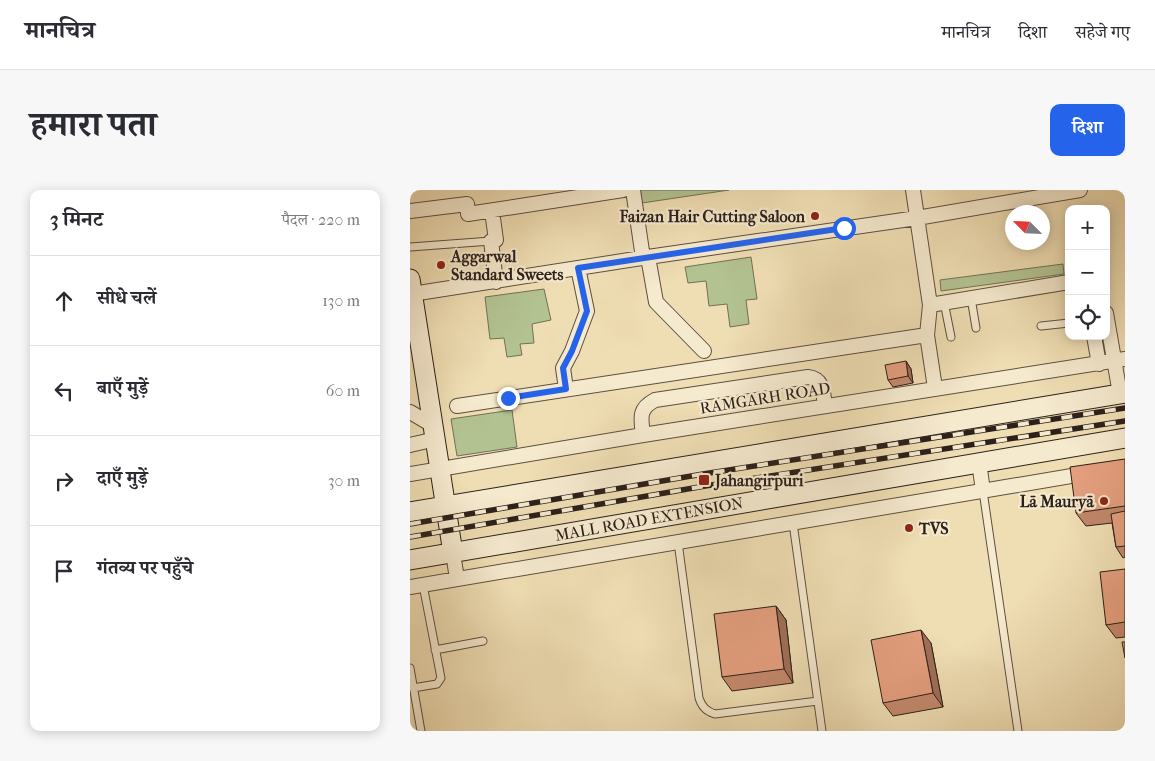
<!DOCTYPE html>
<html lang="hi">
<head>
<meta charset="utf-8">
<style>
  body { margin:0; font-family:"IM FELL French Canon","Noto Serif Devanagari",serif; background:#f7f7f7; color:#2b2b33 }
  .controls { position:absolute; right:15px; top:15px; display:grid; overflow:hidden; border-radius:10px; box-shadow:0 2px 12px #0003 }
  .controls button { width:45px; height:45px; display:grid; place-items:center; padding:0; border:0; border-bottom:1px solid #e1e1e2; background:#fff; color:#2b2b33; font:25px sans-serif }
  .compass { position:absolute; left:595px; top:15px; width:45px; height:45px; border-radius:50%; background:#fff; box-shadow:0 2px 12px #0003; rotate:294deg }
  .stop { position:absolute; width:15px; height:15px; margin:-11px; border:4px solid #2563eb; border-radius:50%; background:#fff }
  .stop.end { background:#2563eb; border-color:#fff; box-shadow:0 1px 5px #0008 }
  .list { margin:0; padding:0; list-style:none }
  h2 { display:flex; justify-content:space-between; align-items:center; height:65px; margin:0; padding:0 20px; font-size:21px }
  h2 small { font-size:16px; font-weight:400; color:#7c7c81 }
  .list li { display:grid; grid-template-columns:32px 1fr auto; gap:15px; align-items:center; box-sizing:border-box; height:90px; padding:0 20px; border-top:1px solid #e1e1e2 }
  .list b { display:block; font-size:19px; white-space:nowrap }
  .list em { font-size:16px; font-style:normal; color:#7c7c81 }
  .icon { flex:none; width:28px; height:28px; fill:none; stroke:currentColor; stroke-width:2; stroke-linecap:round; stroke-linejoin:round }
  .map { position:relative; flex:none; width:715px; height:541px; overflow:hidden; border-radius:10px }
  header { display:flex; align-items:center; gap:30px; box-sizing:border-box; height:70px; padding:0 25px; background:#fff; border-bottom:1px solid #e1e1e2 }
  header strong { font-size:24px }
  nav { display:flex; gap:28px; margin-inline-start:auto; font-size:18px }
  .intro { display:flex; align-items:center; justify-content:space-between; box-sizing:border-box; height:120px; padding:0 30px }
  h1 { margin:0; font-size:35px }
  .button { padding:12px 22px; border-radius:10px; background:#2563eb; color:#fff; font-size:18px; font-weight:700 }
  main { display:flex; gap:30px; padding:0 30px }
  aside { flex:1; background:#fff; border-radius:10px; box-shadow:0 2px 12px #0003 }
  .map>svg:first-child { display:block }
</style>
</head>
<body>
<header>
<strong>मानचित्र</strong>
<nav><a>मानचित्र</a><a>दिशा</a><a>सहेजे गए</a></nav>
</header>
<div class="intro"><h1>हमारा पता</h1><a class="button">दिशा</a></div>
<main>
<aside>
<h2>3 मिनट<small>पैदल · 220 m</small></h2>
<ul class="list">
<li><svg class="icon" aria-label="ahead" viewBox="0 0 24 24"><path d="M12 20V5M6 11l6-6 6 6"/></svg><div><b>सीधे चलें</b></div><em>130 m</em></li>
<li><svg class="icon" aria-label="left" viewBox="0 0 24 24"><path d="M17 20v-9H6M10 6l-5 5 5 5"/></svg><div><b>बाएँ मुड़ें</b></div><em>60 m</em></li>
<li><svg class="icon" aria-label="right" viewBox="0 0 24 24"><path d="M7 20v-9h11M14 6l5 5-5 5"/></svg><div><b>दाएँ मुड़ें</b></div><em>30 m</em></li>
<li><svg class="icon" aria-label="arrive" viewBox="0 0 24 24"><path d="M6 21V4h12l-3 4 3 4H6"/></svg><div><b>गंतव्य पर पहुँचे</b></div></li>
</ul>
</aside>
<div class="map">
<svg width="715" height="541" viewBox="0 0 715 541">
  <rect width="100%" height="100%" fill="#efddb3"/>
  <filter id="stains"><feTurbulence type="fractalNoise" baseFrequency=".004" numOctaves="4"/><feColorMatrix values="0 0 0 0 .2 0 0 0 0 .09 0 0 0 0 .02 0 0 0 .5 -.17"/></filter>
  <radialGradient id="worn" r=".72"><stop offset=".6" stop-color="#630" stop-opacity="0"/><stop offset="1" stop-color="#630" stop-opacity=".3"/></radialGradient>
  <!-- green -->
  <path fill="#b3c291" stroke="#707156" d="M230,0H319L232,13Z
    M341,67L347,109L336,110L339,134L320,137L317,114L299,116L296,91L278,93L275,77Z
    M653,74L654,84L531,101L530,90Z
    M134,99L141,130L122,134L124,153L110,154L112,165L97,167L94,148L80,149L75,107Z
    M102,220L107,257L47,266L41,229Z"/>
  <g fill="none" stroke-linecap="round" stroke-linejoin="round">
    <!-- lane casing -->
    <g stroke="#5d4f41" stroke-width="9">
      <path id="lane" d="M0,57L81,51
        M561,108L566,138
        M534,112L541,147
        M631,136L659,133
        M573,301L608,541
        M383,333L412,541
        M268,352L289,508C292,517 296,521 305,524L408,511
        M25,460L73,451
        M0,478L11,541
        M3,498L27,494L31,488L13,395"/>
    </g>
    <!-- street casing -->
    <g stroke="#5d4f41" stroke-width="16">
      <path id="street" d="M223,0L233,68
        M503,0L520,115L659,92
        M0,21L57,14L58,24L213,0
        M82,21L86,50L81,51L86,92
        M238,67L246,112L294,161
        M2,104L238,67L507,28L670,0
        M520,115L517,145L525,198
        M696,123L710,204
        M684,146L689,174
        M156,199L153,178L162,161L177,121L168,78
        M47,216L517,145
        M0,222L24,236
        M233,245C231,228 228,219 245,210L398,187C414,189 413,203 415,216
        M0,255L26,249
        M569,272L573,301
        M0,284L233,245L715,169
        M43,363L47,389
        M0,397L715,277"/>
    </g>
    <!-- secondary casing -->
    <g stroke="#2c201b" stroke-width="21">
      <path id="secondary" d="M0,89L43,363
        M0,322L715,203
        M0,370L715,248"/>
    </g>
    <!-- lane -->
    <use href="#lane" stroke="#f5e9ce" stroke-width="7"/>
    <!-- street -->
    <use href="#street" stroke="#f5e9ce" stroke-width="14"/>
    <!-- secondary -->
    <use href="#secondary" stroke="#f5e9ce" stroke-width="19"/>
    <!-- rail casing -->
    <g stroke="#2c201b" stroke-width="5.5">
      <path id="rail" d="M0,334L293,284L715,218
        M0,347L295,296L715,231"/>
    </g>
    <!-- rail -->
    <use href="#rail" stroke="#f5e9ce" stroke-width="4" stroke-dasharray="11" stroke-linecap="butt"/>
  </g>
  <!-- wall -->
  <path fill="#c3886c" stroke="#2c201b" d="M496,171L501,179L503,193L483,197L478,190Z
    M715,269V367L713,368L706,357L702,333L676,336L666,323Z
    M715,379V447L706,448L696,435Z
    M366,416L376,430L383,493L322,501L312,487Z
    M521,453L533,517L483,526L473,513Z"/>
  <!-- shaded-wall -->
  <path fill="#9f6f58" stroke="#2c201b" d="M496,171L501,179L503,193L498,186Z
    M366,416L376,430L383,493L374,479Z
    M511,440L521,453L533,517L523,503Z"/>
  <!-- building -->
  <path fill="#e39e7e" stroke="#2c201b" d="M496,171L498,186L478,190L475,175Z
    M715,269V316L666,323L660,277Z
    M715,321V356L706,357L701,324Z
    M715,379V432L696,435L690,382Z
    M366,416L374,479L312,487L304,424Z
    M511,440L523,503L473,513L461,450Z
    M712,452H715V468Z"/>
  <g fill="none" stroke-linecap="round" stroke-linejoin="round">
    <!-- route -->
    <path stroke="#2563eb" stroke-width="6" d="M98,208L156,199L153,178L162,161L177,121L168,78L434,38"/>
  </g>
  <!-- markers -->
  <g fill="#8f2418" stroke="#f5e9ce" stroke-width="2">
    <circle cx="405" cy="26" r="5"/>
    <circle cx="31" cy="75" r="5"/>
    <rect x="288" y="284" width="12" height="12" rx="2.5"/>
    <circle cx="694" cy="311" r="5"/>
    <circle cx="499" cy="338" r="5"/>
  </g>
  <g text-anchor="middle" dominant-baseline="central" stroke-width="4.5" stroke-linejoin="round" paint-order="stroke">
    <!-- poi labels -->
    <g font-size="16" font-weight="bold" fill="#2c201b" stroke="#f5e9ce" text-anchor="start">
      <text x="395" y="26" text-anchor="end">Faizan Hair Cutting Saloon</text>
      <text x="41" y="66">Aggarwal<tspan x="41" dy="18">Standard Sweets</tspan></text>
      <text x="305" y="290">Jahangirpuri</text>
      <text x="684" y="311" text-anchor="end">Lā Mauryā</text>
      <text x="509" y="338">TVS</text>
    </g>
    <!-- street labels -->
    <g font-size="16" fill="#2c201b" stroke="#f5e9ce">
      <text transform="translate(355 208) rotate(-9)">RAMGARH ROAD</text>
      <text transform="translate(239 329) rotate(-10)">MALL ROAD EXTENSION</text>
    </g>
  </g>
  <rect width="100%" height="100%" filter="url(#stains)"/>
  <rect width="100%" height="100%" fill="url(#worn)"/>
</svg>
<div class="controls">
<button>+</button>
<button>−</button>
<button><svg class="icon" aria-label="locate" viewBox="0 0 24 24"><circle cx="12" cy="12" r="6"/><path d="M12 2v4M12 18v4M2 12h4M18 12h4"/></svg></button>
</div>
<svg class="compass" viewBox="-18 -18 36 36"><path d="M0-13l5 13h-10z" fill="#e53935"/><path d="M0 13l5-13h-10z" fill="#7c7c81"/></svg>
<div class="stop" style="left:434px;top:38px"></div>
<div class="stop end" style="left:98px;top:208px"></div>
</div>
</main>
</body>
</html>
